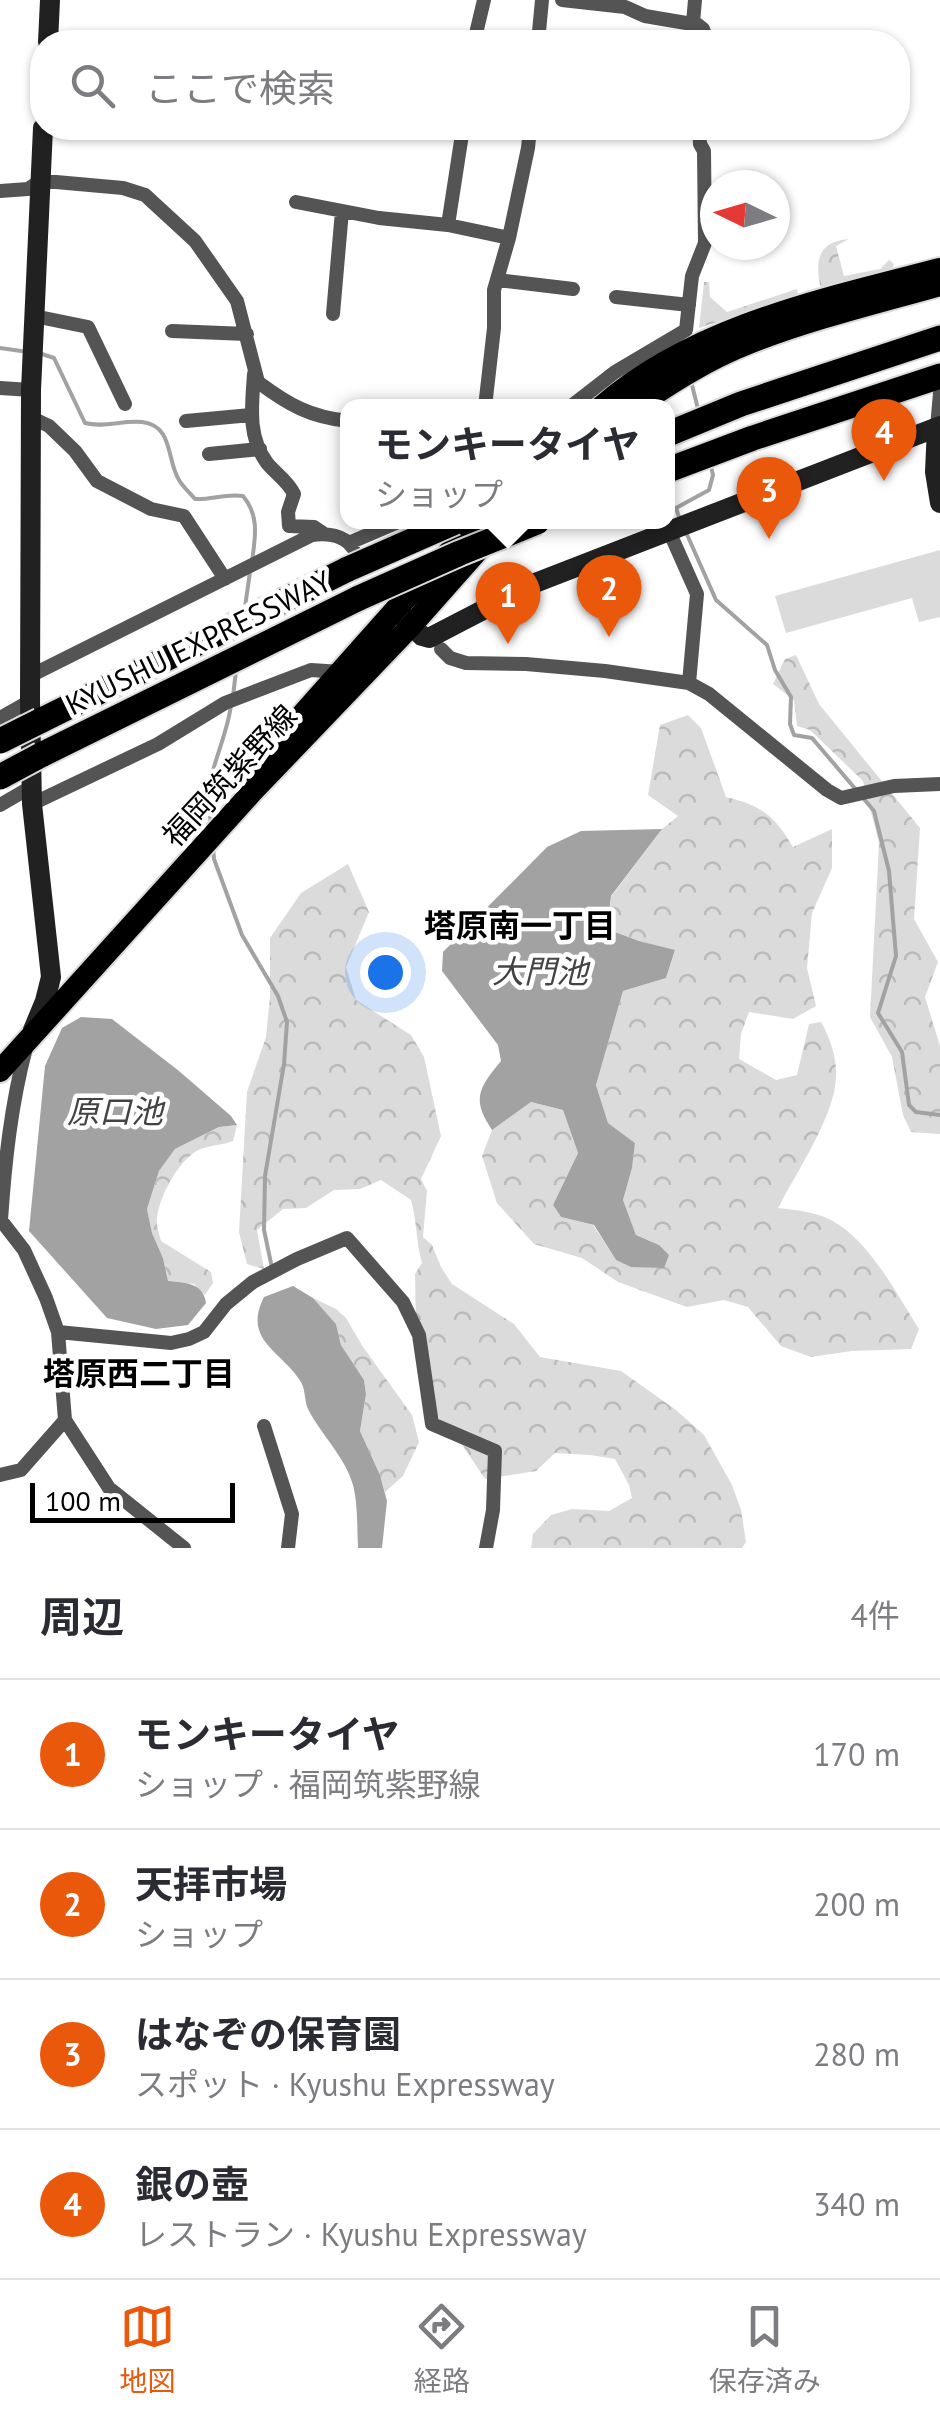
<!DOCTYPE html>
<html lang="ja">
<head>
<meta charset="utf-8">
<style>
  body { margin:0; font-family:"PT Sans","Noto Sans JP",sans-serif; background:#f2f2f3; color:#2b2b33 }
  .compass { position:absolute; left:700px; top:170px; width:90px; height:90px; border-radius:50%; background:#fff; box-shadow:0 2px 8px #0004; rotate:275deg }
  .scale { position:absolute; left:30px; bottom:25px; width:205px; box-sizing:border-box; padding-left:10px; border:5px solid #000; border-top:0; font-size:28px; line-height:35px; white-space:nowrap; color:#000; -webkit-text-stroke:8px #fff; paint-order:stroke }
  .you { position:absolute; left:385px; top:972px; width:35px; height:35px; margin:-25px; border:8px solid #fff; border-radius:50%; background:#1a73e8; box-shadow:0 0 0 15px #1a73e833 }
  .badge { display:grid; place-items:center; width:65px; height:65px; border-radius:50%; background:#ea580c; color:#fff; font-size:32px; font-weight:700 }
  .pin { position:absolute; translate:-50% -82px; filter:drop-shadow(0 2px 5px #0008) }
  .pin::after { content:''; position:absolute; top:52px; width:35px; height:30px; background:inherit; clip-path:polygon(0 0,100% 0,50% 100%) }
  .popup { position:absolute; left:340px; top:399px; width:335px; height:130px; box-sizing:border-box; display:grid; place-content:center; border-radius:20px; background:#fff; filter:drop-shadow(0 2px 8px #0005); font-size:32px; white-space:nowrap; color:#7c7c81 }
  .popup b { font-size:38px; color:#2b2b33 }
  .popup::after { content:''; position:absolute; left:50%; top:100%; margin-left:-20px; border:20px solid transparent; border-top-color:#fff }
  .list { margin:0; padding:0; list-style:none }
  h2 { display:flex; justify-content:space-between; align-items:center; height:130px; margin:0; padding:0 40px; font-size:42px }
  h2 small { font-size:32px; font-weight:400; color:#7c7c81 }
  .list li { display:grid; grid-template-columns:65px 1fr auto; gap:30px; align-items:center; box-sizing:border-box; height:150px; padding:0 40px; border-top:2px solid #e1e1e2 }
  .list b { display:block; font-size:38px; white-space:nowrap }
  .list p { margin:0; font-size:32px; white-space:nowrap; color:#7c7c81 }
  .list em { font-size:32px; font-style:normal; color:#7c7c81 }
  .icon { flex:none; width:55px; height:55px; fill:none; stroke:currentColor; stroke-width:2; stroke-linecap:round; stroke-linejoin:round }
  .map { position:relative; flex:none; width:940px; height:1548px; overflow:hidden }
  .search { position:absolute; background:#fff; box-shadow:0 2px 8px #0004; left:30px; right:30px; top:30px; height:110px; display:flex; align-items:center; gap:25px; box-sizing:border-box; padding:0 35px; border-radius:40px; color:#7c7c81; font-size:38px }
  .sheet { height:730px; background:#fff }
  nav { display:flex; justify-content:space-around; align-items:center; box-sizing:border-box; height:140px; border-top:2px solid #e1e1e2; background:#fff; font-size:28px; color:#7c7c81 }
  nav a { display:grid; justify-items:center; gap:5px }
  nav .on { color:#ea580c }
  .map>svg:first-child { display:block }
</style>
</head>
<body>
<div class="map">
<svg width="940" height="1548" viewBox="0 0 940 1548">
  <defs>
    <pattern id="forest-crowns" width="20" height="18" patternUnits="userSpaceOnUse" patternTransform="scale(2.5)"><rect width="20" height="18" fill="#dbdbdb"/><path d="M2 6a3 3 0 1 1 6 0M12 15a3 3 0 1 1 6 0" fill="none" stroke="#bababa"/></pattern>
  </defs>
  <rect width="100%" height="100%" fill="#fff"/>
  <!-- forest -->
  <path fill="url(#forest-crowns)" d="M849,239L836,246L844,276L880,269L889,260L894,264L892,270L821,290C815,262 816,242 849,239Z
    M704,282H709L710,297L727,312L797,289L798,296L699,328Z
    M796,655L819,704L920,828L914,919L938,962L925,997L940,1046V1134L911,1132L903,1115L892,1057L870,1017L879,843L863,781L810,730L797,726L794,700L773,684L785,659Z
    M688,715L701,728L726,797C762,806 774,815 793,847L832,829V868L812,913L807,968L816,1006L793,1019L749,1012L741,1034L739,1059L776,1080L797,1075L809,1024L821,1022C830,1038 837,1058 836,1076C836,1114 796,1173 778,1208C795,1210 816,1212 831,1220C869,1240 896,1293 919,1329L911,1349L852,1351L811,1357L781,1346L748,1307L724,1300L687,1307L618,1282L582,1258L534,1244L497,1203L482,1156L492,1130L531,1102L563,1110L578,1153L553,1205L561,1217L593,1225L616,1260L659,1245L636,1235L623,1200L632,1168L635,1143L608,1123L596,1085L623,991L666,978L675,951L639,941L607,929L611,897L662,829L678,816L648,795L660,725Z
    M348,864L369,912L346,967L356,1000L411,1035L424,1057L441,1136L421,1179L427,1191L423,1237L432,1245L441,1267L452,1284L514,1324L540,1357L621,1371L676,1410L704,1435L732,1485L741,1510L746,1542L742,1548H531L533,1534L551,1515L572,1509L609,1511L632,1498L629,1485L615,1459L591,1455L555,1453L536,1471L485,1479L463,1446L439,1419L424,1387L416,1329L415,1274L422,1263C416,1242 417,1221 411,1200L381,1180L360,1189L334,1190L306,1208L283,1209L257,1230L264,1269L247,1264L239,1232L247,1092L266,1037L270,997V938L301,893Z
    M237,1125L233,1141C223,1145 211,1145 201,1149C180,1157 160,1195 157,1217C156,1224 159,1234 161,1241L211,1272L213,1283L205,1295L194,1284L168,1281L163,1258L152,1233L147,1209L159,1171L175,1149L219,1127Z
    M313,1298L336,1309L346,1318L363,1347L412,1415L419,1442L403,1476L385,1492L380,1475L360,1431L366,1394L364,1380L341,1345L336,1324Z"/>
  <!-- garden -->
  <path fill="#dbdbdb" d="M940,550V617L919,622L912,598L786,633L775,596Z"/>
  <!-- water -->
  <path fill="#a2a2a2" d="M662,829L611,896L607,929L639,941L675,950L666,978L623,991L596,1085L608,1123L635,1143L632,1168L623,1200L636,1235L659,1245L669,1255L664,1268L631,1267L616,1260L594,1225L561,1217L553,1205L578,1153L563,1110L531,1102L492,1130C471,1099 479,1088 501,1061L498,1045L442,971L443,952L547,847L581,831Z
    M81,1017L112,1019L179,1071L231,1116L237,1125L219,1127L175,1149L159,1171L147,1209L152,1233L163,1258L168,1281C185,1283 203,1282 206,1303L188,1325L156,1329L107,1318L29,1231L45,1066L62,1028Z
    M293,1286L313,1298L336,1324L341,1345L364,1380L366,1394L360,1431L380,1475L387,1501L382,1548H358C357,1528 358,1505 353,1485C345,1457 323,1437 309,1411C304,1402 306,1391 301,1382C282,1351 242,1341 264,1297Z"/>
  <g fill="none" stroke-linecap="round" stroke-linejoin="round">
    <!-- stream -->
    <path stroke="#a2a2a2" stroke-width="4" d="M0,348L28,352
      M42,354L54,358L85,423C104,428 123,420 142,422C174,426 166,459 179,480C183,487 190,493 195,499C211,500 227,493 243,496C260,516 255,538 252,562
      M691,381L698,409
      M679,517L676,508L709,490L713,475L710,463
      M685,530L716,600L767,645L775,670L791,697L790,724L794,735L812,738L858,792
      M245,607L250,572
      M233,696L236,671
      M864,799L874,811L889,871L896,956L878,1013L902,1052L909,1105L916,1112L940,1115
      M211,823C210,815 208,806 208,799C210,766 227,737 231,705
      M213,847L214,859L242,935L278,996L287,1022L284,1064L265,1176L264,1230L272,1268"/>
    <!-- primary casing -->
    <g stroke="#dbdbdb" stroke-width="26">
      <path id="primary" d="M601,407C694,326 824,299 940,269
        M635,407C672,382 708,359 749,343C810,319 876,303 940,285
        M252,771L396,609L477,522
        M0,1071L253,791L411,626L503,522"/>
    </g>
    <!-- highway casing -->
    <g stroke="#dbdbdb" stroke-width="29">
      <path id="highway" d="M668,434L741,404L940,338
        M668,470L753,438L940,376
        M40,721L348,569
        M41,755L359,598"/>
    </g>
    <!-- street -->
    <path stroke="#545454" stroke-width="14" d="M562,0L625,7L645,16L698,25L703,29L708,42
      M693,23L695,0
      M474,42L484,0
      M538,42L542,0
      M0,191L28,189L39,182H56L123,188L145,195L195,241L237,301L258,382C289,405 310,417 348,421
      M296,202L379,218L448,225L509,238
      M448,225L463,128
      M497,280L573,289
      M616,297L689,305
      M333,314L342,211
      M34,316L88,327L125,404
      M172,331L247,334
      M254,374C252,405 247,436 267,463C276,474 288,481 294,494L288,512L289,526L314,527L323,533
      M0,388L31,390
      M485,407L494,328V290L509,238L528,148L530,128
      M570,407L615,372L686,330L692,276L705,243L704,151L700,144L699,128
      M30,417L49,426L75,451L97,481L151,509L184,516L225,579
      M186,421L251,415
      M937,427L940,393
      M209,454L260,449
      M665,522L697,594L689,683
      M349,543L398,522
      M441,649L450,658L466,663L526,664L605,671L689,683L709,694L827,790L841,798L894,786L940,784
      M30,676L312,535C327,533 344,535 353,548
      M0,718L30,701
      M32,804L158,744L225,703L311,670L341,672
      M0,805L31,787
      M0,1219L24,1250L46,1298L58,1332L65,1420L109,1488L184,1548
      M1,1220C5,1161 11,1105 26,1048
      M58,1332L171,1343L189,1339L204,1332L226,1304L253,1282L297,1259L347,1238L403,1302L419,1335L432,1424L495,1451L493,1510L486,1548
      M264,1426L292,1514L288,1548
      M0,1475L21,1470L65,1420"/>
    <!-- secondary -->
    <path stroke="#212121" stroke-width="20" d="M48,42L50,0
      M937,427L935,472L940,503
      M401,614L422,636L429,638L535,583L940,426
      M33,1030L45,1001L51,977L32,804L30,701L31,390L43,128"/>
    <!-- primary -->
    <use href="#primary" stroke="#000" stroke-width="22"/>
    <!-- highway -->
    <use href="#highway" stroke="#000" stroke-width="25"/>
    <!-- highway-bridge casing -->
    <g stroke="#dbdbdb" stroke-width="29" stroke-linecap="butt">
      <path id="highway-bridge" d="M348,569L455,522
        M359,598L460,553L537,522
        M0,741L40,721
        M0,777L41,755"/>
    </g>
    <!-- highway-bridge -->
    <use href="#highway-bridge" stroke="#000" stroke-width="25"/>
  </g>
  <g text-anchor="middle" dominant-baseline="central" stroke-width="9" stroke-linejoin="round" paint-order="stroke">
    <!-- street labels -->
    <g font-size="30" fill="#000" stroke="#fff">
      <text transform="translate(198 642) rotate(-26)">KYUSHU EXPRESSWAY</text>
      <text transform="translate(229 775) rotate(-47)">福岡筑紫野線</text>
    </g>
    <!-- neighbourhood labels -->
    <g font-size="32" font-weight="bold" fill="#000" stroke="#fff">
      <text x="520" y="925">塔原南一丁目</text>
      <text x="139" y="1373">塔原西二丁目</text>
    </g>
    <!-- water labels -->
    <g font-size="32" font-style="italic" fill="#434343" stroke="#fff">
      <text x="540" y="971">大門池</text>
      <text x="115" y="1111">原口池</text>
    </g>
  </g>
</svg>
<svg class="compass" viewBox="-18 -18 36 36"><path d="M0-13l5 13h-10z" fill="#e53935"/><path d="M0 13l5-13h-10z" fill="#7c7c81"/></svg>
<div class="scale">100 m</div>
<div class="you"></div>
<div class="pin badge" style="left:508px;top:644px">1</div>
<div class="popup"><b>モンキータイヤ</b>ショップ</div>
<div class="pin badge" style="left:609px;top:637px">2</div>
<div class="pin badge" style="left:769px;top:539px">3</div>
<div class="pin badge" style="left:884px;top:481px">4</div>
<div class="search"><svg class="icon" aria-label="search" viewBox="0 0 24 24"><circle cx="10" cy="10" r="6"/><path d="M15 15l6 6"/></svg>ここで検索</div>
</div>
<section class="sheet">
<h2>周辺<small>4件</small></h2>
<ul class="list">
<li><span class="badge">1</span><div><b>モンキータイヤ</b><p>ショップ · 福岡筑紫野線</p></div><em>170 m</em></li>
<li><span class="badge">2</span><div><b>天拝市場</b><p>ショップ</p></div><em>200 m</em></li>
<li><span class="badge">3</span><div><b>はなぞの保育園</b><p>スポット · Kyushu Expressway</p></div><em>280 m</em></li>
<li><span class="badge">4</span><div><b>銀の壺</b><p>レストラン · Kyushu Expressway</p></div><em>340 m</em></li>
</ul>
</section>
<nav>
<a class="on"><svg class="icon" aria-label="map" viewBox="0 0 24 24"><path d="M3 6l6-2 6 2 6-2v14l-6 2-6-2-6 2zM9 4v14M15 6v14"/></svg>地図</a>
<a><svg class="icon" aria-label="directions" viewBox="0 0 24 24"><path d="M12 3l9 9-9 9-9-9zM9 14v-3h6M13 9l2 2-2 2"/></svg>経路</a>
<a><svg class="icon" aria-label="saved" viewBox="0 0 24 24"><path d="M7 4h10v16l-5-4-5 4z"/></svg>保存済み</a>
</nav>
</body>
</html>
